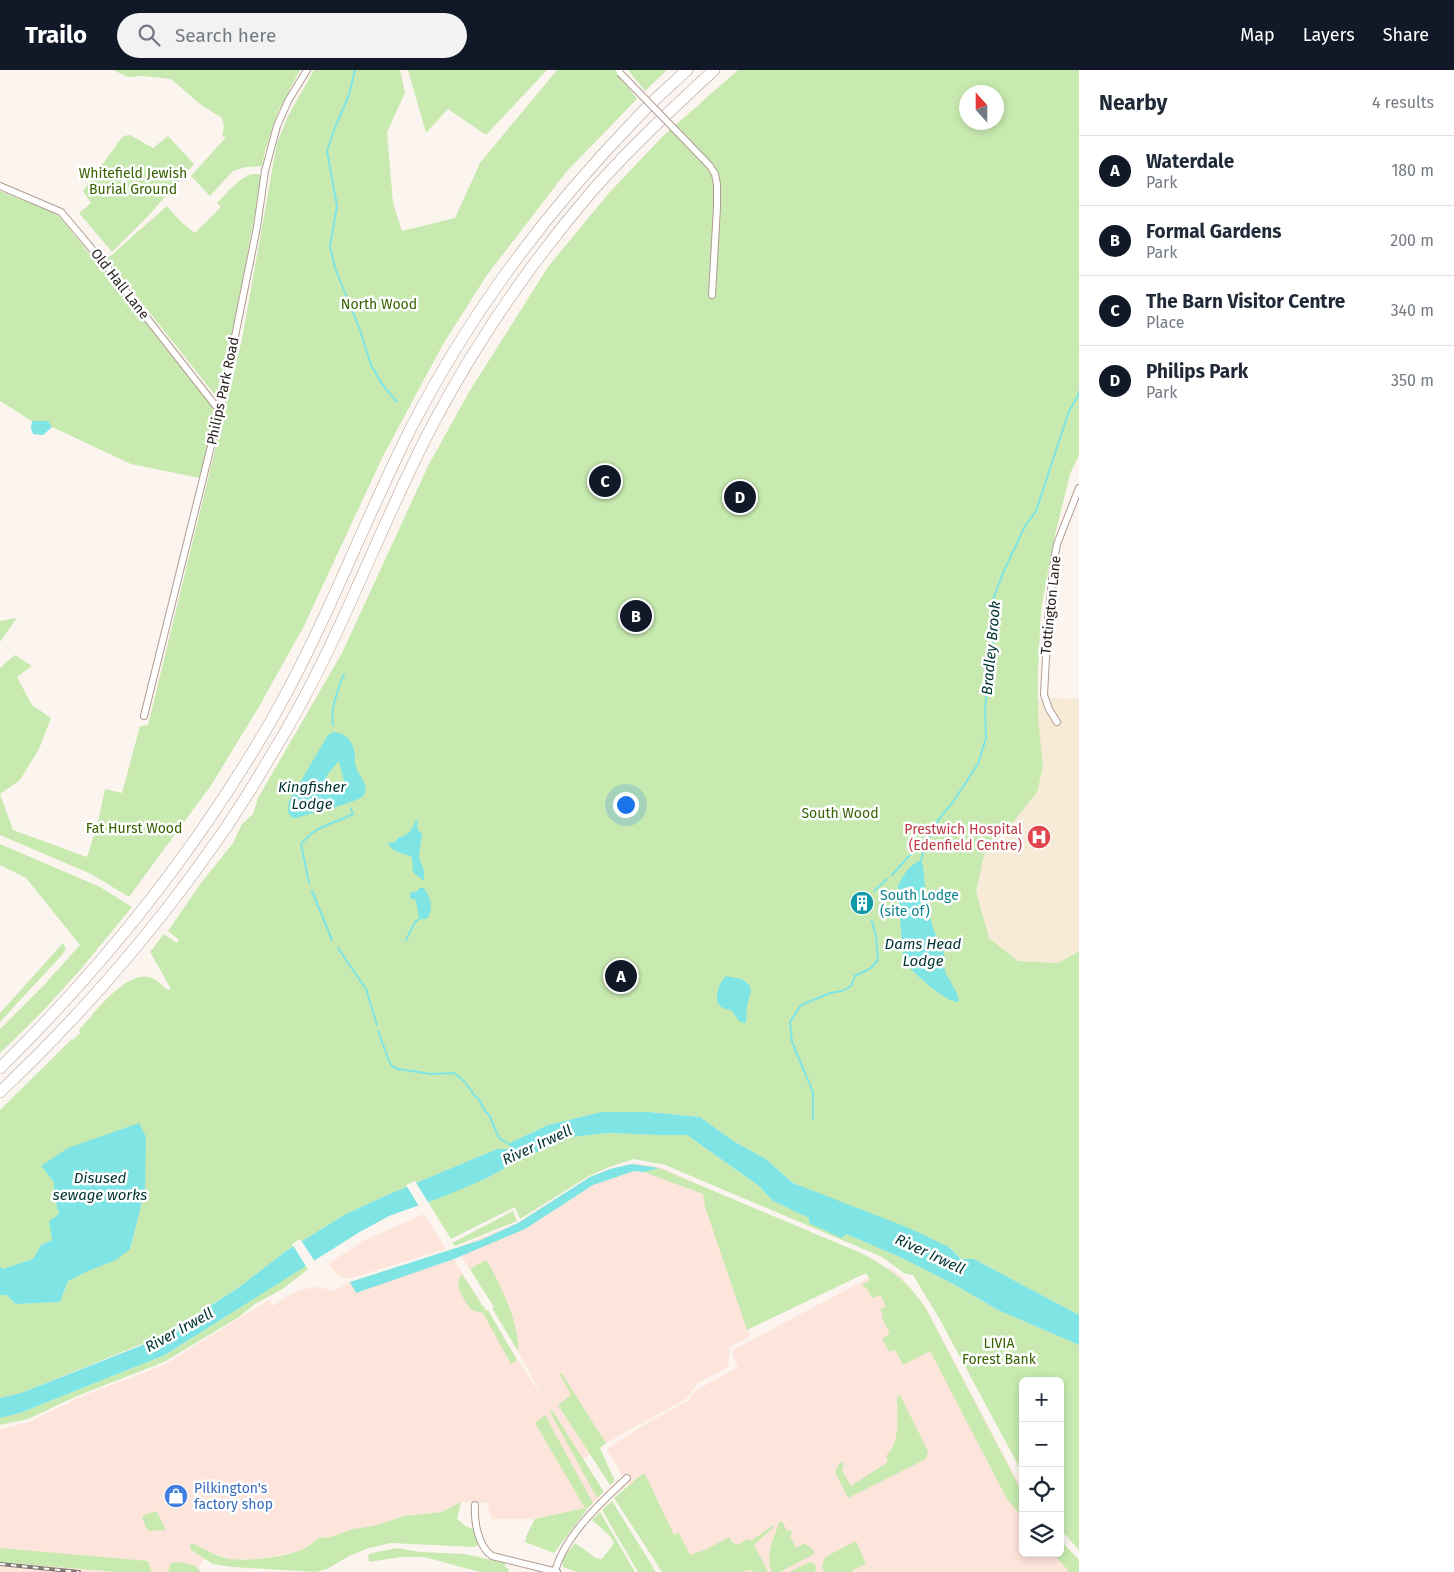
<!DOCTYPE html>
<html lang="en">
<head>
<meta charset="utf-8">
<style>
  body { margin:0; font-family:"Fira Sans",sans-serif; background:#f2f2f3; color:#1f2937 }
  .controls { position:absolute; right:15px; bottom:15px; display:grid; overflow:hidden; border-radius:8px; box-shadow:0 2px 8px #0003 }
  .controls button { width:45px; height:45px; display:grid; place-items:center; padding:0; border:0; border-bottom:1px solid #e0e1e3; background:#fff; color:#1f2937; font:25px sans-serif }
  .compass { position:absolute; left:959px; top:15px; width:45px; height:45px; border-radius:50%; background:#fff; box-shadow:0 2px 8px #0003; rotate:339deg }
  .you { position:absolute; left:625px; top:734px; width:18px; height:18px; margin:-12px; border:4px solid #fff; border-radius:50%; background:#1a73e8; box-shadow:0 0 0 8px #1a73e833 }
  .badge { display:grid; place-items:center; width:32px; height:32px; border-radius:50%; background:#111827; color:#fff; font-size:16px; font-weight:700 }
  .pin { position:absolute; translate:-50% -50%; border:2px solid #fff; box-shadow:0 1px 5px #0006 }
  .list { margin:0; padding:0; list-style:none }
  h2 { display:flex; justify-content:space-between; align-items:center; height:65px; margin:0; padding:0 20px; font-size:21px }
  h2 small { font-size:16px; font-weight:400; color:#747a83 }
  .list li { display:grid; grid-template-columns:32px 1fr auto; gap:15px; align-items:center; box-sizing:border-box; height:70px; padding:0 20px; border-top:1px solid #e0e1e3 }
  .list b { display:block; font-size:19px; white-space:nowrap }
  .list p { margin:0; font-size:16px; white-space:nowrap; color:#747a83 }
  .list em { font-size:16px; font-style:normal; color:#747a83 }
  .icon { flex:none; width:28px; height:28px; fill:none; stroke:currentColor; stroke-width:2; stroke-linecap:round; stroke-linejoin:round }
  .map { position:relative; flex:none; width:1079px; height:1502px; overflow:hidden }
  header { display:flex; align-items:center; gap:30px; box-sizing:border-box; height:70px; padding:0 25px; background:#111827; color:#fff }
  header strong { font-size:24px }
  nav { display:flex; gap:28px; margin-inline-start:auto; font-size:18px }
  .search { width:350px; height:45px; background:#f2f2f3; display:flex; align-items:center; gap:12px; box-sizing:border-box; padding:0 18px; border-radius:28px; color:#747a83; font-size:19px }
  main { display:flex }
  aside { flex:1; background:#fff }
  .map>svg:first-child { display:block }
</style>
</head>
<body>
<header>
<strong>Trailo</strong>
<div class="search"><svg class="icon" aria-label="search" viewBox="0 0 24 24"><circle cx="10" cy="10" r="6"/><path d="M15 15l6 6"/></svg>Search here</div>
<nav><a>Map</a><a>Layers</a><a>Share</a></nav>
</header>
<main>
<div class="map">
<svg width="1079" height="1502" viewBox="0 0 1079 1502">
  <rect width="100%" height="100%" fill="#fcf4ef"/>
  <!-- built -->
  <path fill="#fde5db" d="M634,1093L660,1097L702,1116L750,1266L730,1277L728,1297L698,1313L686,1329L606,1373L580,1391L600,1426L593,1433L584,1438L535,1449H491L488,1433L461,1432L442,1442L404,1446L374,1456L353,1459L327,1468L320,1467L306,1478L296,1482L259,1489H230L209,1482L198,1498L201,1502H0V1359L29,1352L80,1327L164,1295L270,1229L272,1236L295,1222L313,1217L322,1218L334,1221L349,1212L448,1181L546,1333L494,1237L456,1178L515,1154L590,1107L610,1099Z
    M424,1144L446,1179L348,1209L338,1206L328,1194L365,1170Z
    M889,1197L901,1206L926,1238L1023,1421V1483H1055L1071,1502H690L621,1404L607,1379L642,1356L688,1331L695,1321L738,1297L732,1284L733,1280Z"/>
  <!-- medical -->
  <path fill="#f7ead6" d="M1053,628L1079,629V881L1058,893L1018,891L989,868L976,821L985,782L1014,751L1037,722L1038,630Z"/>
  <!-- green -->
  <path fill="#c8eab0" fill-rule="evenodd" d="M113,0H300L278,42L265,81L262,96L246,97L233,101L210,126L191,106L226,67L222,66L224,56L222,48L201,35L171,9L142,6L128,7Z
    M314,0H400L405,23L387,62L393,133L402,161L455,148L480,93L557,0H615L637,29L567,101L487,205L442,276L382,388L304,556L260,635L212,714L129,827L91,804L0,765V598L15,585L32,596L17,607L32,635L51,648L39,679L20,710L0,724L13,760L87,787L98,752L105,719L122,723L140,656L148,655L242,269L277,73L288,46Z
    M408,0H547L486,65L448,39L426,63Z
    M628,0H667L645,21Z
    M738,0H1079V385L1070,404L1054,469L1041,540L1038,603V647L1043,697L1037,722L1014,751L985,782L976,821L989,868L1018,891L1058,893L1079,881V1245L974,1189H961L949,1177L793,1113L766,1089L733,1071L700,1047L649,1042H601L548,1055L511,1073L509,1079H497L387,1125L344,1145L286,1181L238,1218L159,1267L21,1323L0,1328V1225H6L16,1234L60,1232L68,1211L130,1179L145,1121L41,1095L54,1112V1126L59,1144L52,1170L41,1175L33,1189L3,1199L0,1196V1040L72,969L73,970L80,963L79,960C94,944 124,902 149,907C156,909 163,916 168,920L171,919L150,882L164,864L177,873L179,870L168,861L201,813L233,773L242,754L253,744L258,728L342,583L429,394L469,322L548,197L608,124L663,66ZM966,22H996V52H966Z
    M130,65L153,78L168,66L194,94L149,145L112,182L79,143L91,133L83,121L123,66Z
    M252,104H259L262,107L221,323L218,326L215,325L107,189L167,136L180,151L195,163L221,137L217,133C227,123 238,108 252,104Z
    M0,121L50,141L60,147L217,341L200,408L131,394L52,357L48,351H32L0,331Z
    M17,548L0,572V551Z
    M0,774L100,817L132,837L80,900L45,939L0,983V959L44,915L80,875L26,808L0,795Z
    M63,873L66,879L62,885L0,952V943Z
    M608,1063L658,1065H687L759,1116L773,1131L809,1148L902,1188L955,1215L998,1240L1079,1275V1480L1060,1459V1311H1023V1404L939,1248L913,1205L904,1203L882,1187L665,1095L634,1089L609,1097L589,1106L520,1149L515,1137L451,1169L428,1132L485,1109L522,1089L571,1067Z
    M659,1098L861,1183C888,1197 908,1212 925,1237L1023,1424V1448L1007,1429L930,1281L903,1295L895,1280L889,1282L882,1268L890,1264L881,1246L883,1245L880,1239L886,1236L880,1225L872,1228L868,1220L862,1215L870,1210L866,1203L747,1260L705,1137L703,1124L644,1102Z
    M513,1141L517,1151L455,1176L452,1173Z
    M486,1190C499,1209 521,1258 518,1281L492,1238L494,1237L470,1199Z
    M305,1196L308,1199L284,1218L255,1234L239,1247L164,1292L77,1326L28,1349L0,1355V1348L20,1343L165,1285Z
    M462,1204L486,1241L488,1240L517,1290L511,1294L483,1243L471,1240C464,1228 452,1215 462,1204Z
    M559,1303L562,1304L606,1373L600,1378L615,1411L610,1415L558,1335L571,1325Z
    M900,1325L928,1381L926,1389L848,1428L835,1402L840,1392L844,1394L842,1400L851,1416L888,1392L886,1386C901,1371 897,1348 897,1328Z
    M552,1340L604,1422L597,1428L550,1342Z
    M545,1345L593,1433L586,1440L535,1353Z
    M645,1404L674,1465L679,1463L690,1485L705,1480L729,1467L732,1472L738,1475L747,1469L752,1470L774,1455L773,1458L754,1475L768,1502H755L749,1500L744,1502H662L614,1428L641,1405Z
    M612,1431L656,1502H638L602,1440Z
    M461,1432L457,1449L467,1457L474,1459L478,1475L474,1477L391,1473L369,1478L349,1486L327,1499L316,1502L232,1497L213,1494L191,1480L190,1477L191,1474H194C206,1480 217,1487 231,1489C250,1491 291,1487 307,1477C312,1474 316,1470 320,1467L327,1468L353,1459L374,1456L404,1446L442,1442Z
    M584,1438L586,1441L554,1483L525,1472L527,1464L535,1449Z
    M156,1441L157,1442L166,1460L149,1461L146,1458L142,1446Z
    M600,1442L635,1502H577L563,1497L562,1489L575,1473L596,1488L602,1489L614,1473L610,1466L592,1450Z
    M782,1451L787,1461L791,1460L792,1464L790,1466L796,1478L805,1473L815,1482L814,1484L780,1502H772C764,1487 774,1468 779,1453Z
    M1060,1470L1079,1490V1502H1069L1053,1483H1060Z
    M856,1471L866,1494L853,1500V1502H824L822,1496L825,1487Z
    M0,1478L148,1491L152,1502H116L0,1492Z
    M397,1478L420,1482L465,1484L505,1493V1497L509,1499L508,1502H480L424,1487H401L369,1492L368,1485L372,1483Z
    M180,1492L194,1495L201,1502H168L171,1493Z
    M810,1492L815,1494L816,1497L815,1502H789Z"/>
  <!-- water -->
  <path fill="#7ee4e4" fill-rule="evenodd" d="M32,351H48L52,357L43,365L33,364L31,358Z
    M333,662C346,662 354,673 355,686C355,690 354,693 356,697C358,705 371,717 363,726C356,733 309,744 296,748H292L288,742L289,731L328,665ZM338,692L340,694L344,712L340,715L327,717L325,713L327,705Z
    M418,750L417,758L422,765L419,787L424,801V811L413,802L412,787L393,780L387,773L395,772L398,768C408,765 412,761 415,751Z
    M921,790L923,796C925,817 927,841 934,861C936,867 941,871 943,878C945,885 943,893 945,901C948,910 960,923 958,932C945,932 909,900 903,889L898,816C903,805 909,795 921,790Z
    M419,818H424C431,829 434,837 427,849H419L416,830L410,828V823L418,821Z
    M726,906L742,909L750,916L751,921L747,936L746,952L744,953L739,951L731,940C728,939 725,939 723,938C711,932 719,912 726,906Z
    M601,1042H649L700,1047L733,1071L766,1089L793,1113L909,1158L949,1177L961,1189H974L1079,1245V1275L998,1240L955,1215L902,1188L846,1164L841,1168L809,1153V1148L773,1131L759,1116L687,1065H658L608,1063L571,1067L522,1089L485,1109L445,1126L389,1146L358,1163L165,1285L20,1343L0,1348V1328L21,1323L160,1268L238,1218L286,1181L344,1145L387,1125L497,1079H509L510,1073L548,1055Z
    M139,1053L146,1067L145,1121L130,1179L116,1190L88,1201L68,1211L60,1232L16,1234L6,1225H0V1196L3,1199L33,1189L41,1175L52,1170L49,1151L59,1144L54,1126V1112L41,1096L68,1078Z
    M632,1094L659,1098L644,1102L634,1101L593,1115L525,1159L454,1189L356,1223L350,1212L481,1170L518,1153L590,1107L610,1099Z"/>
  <!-- pier -->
  <path fill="#fcf4ef" d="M415,1111L428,1132L429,1135L420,1138L406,1115Z
    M300,1169L316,1193L307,1198L292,1174Z"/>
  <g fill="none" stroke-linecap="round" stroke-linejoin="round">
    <!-- stream -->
    <path stroke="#7ee4e4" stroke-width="2" d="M355,0L349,25L334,60L327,81L337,136L330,176L335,198L360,260L371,295L382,314L397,332
      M333,655C330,638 338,620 344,604
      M921,790L925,775
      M892,805L909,786L925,775L939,749L953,732L978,694L986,668L985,639L987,619V593L993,572L991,545L993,529L1003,503L1025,456L1036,441L1069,341L1078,326L1079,322
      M309,813L301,774C305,770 308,766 312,763C324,754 340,751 353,744L351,739
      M312,821L332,870
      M874,821L887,809
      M869,841L872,828
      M406,870L415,852L419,849
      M338,878L366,919L377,955
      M378,961L389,991L392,996L398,999L431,1004L454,1003L464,1011L475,1026L480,1031L485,1041L489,1045L499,1068L510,1075
      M813,1049V1022L792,972L790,952L801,935L830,923L842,921L851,916L855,906L871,898L878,890L876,866L872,851"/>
    <!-- minor casing -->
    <g stroke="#b19d94" stroke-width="8">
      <path id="minor" d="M687,72L710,96L715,104L717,114V137L712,225
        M0,116L61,142L103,192L215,335L221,336
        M144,646L221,336L257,157L265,101L277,56L288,31L307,0
        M1057,652L1049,639L1044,625L1048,550L1054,490L1057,474L1079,418
        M475,1435C474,1452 478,1476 492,1486L557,1502
        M555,1501C565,1466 600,1433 627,1408"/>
    </g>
    <!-- motorway casing -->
    <g stroke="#b19d94" stroke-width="12">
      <path id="motorway" d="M0,998C106,894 197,779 271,651C325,557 362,455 411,358C469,245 546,142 634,51C650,33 669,17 687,0
        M0,1022C78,948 149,867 211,779C238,742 262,701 285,662C343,563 380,455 433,354C477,271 532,191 593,120C631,77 673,38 714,0"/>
    </g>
    <!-- minor -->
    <use href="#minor" stroke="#fff" stroke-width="6"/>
    <!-- motorway -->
    <use href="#motorway" stroke="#fff" stroke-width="11"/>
    <!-- rail casing -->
    <g stroke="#7f7773" stroke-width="4">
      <path id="rail" d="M0,1494L79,1502"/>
    </g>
    <!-- rail -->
    <use href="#rail" stroke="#fff" stroke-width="2" stroke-dasharray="5.5" stroke-linecap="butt"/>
    <!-- minor-bridge casing -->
    <g stroke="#b19d94" stroke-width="8" stroke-linecap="butt">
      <path id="minor-bridge" d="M620,3L687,72"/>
    </g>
    <!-- minor-bridge -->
    <use href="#minor-bridge" stroke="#fff" stroke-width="6"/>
  </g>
  <!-- icons -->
  <defs>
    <g id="hospital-disc" transform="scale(1.25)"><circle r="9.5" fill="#e0444e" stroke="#fff"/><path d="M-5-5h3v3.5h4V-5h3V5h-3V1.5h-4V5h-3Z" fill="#fff"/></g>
    <g id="building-disc" transform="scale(1.25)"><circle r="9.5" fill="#0f9aa8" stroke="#fff"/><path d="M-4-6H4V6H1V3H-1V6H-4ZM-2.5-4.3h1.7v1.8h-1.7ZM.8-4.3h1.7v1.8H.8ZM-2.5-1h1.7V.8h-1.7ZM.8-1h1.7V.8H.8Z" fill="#fff"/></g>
    <g id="shop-disc" transform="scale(1.25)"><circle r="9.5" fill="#3f7fe0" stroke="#fff"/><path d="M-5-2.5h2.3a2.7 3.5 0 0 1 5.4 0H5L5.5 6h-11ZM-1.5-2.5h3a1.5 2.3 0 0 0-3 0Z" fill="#fff"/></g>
  </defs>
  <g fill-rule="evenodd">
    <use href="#hospital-disc" x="1039" y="767"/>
    <use href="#building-disc" x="862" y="833"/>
    <use href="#shop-disc" x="176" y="1426"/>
  </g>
  <g text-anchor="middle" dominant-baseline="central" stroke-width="5" stroke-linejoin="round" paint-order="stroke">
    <!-- park labels -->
    <g font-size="14" fill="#366200" stroke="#fff">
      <text x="133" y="103">Whitefield Jewish<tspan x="133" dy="16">Burial Ground</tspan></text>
      <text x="379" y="234">North Wood</text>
      <text x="840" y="743">South Wood</text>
      <text x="134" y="758">Fat Hurst Wood</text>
      <text x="999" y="1273">LIVIA<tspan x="999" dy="16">Forest Bank</tspan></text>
    </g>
    <!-- street labels -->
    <g font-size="14" fill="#2c2420" stroke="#fff">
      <text transform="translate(120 214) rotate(52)">Old Hall Lane</text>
      <text transform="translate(223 321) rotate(-78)">Philips Park Road</text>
      <text transform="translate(1051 535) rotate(-84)">Tottington Lane</text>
    </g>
    <!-- health labels -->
    <g font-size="14" fill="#be3a42" stroke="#fff" text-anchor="end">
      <text x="1022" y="759">Prestwich Hospital<tspan x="1022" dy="16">(Edenfield Centre)</tspan></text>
    </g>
    <!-- culture labels -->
    <g font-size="14" fill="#0d838f" stroke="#fff" text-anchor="start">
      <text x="880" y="825">South Lodge<tspan x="880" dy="16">(site of)</tspan></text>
    </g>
    <!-- shop labels -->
    <g font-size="14" fill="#366cbe" stroke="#fff" text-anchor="start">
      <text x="194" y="1418">Pilkington's<tspan x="194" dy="16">factory shop</tspan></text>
    </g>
    <!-- water labels -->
    <g font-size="15" font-style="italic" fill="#033" stroke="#fff">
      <text transform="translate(991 578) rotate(-85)">Bradley Brook</text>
      <text x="312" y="717">Kingfisher<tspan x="312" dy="17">Lodge</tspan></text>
      <text x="923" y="874">Dams Head<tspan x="923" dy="17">Lodge</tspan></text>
      <text transform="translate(537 1075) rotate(-25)">River Irwell</text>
      <text x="100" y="1108">Disused<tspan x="100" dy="17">sewage works</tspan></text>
      <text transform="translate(930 1184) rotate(25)">River Irwell</text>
      <text transform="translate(179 1260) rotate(-29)">River Irwell</text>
    </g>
  </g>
</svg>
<div class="controls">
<button>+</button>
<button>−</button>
<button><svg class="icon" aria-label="locate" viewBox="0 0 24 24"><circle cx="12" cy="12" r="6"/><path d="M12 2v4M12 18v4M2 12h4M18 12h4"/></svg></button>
<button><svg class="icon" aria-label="layers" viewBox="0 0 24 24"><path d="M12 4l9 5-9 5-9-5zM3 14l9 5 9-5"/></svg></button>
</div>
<svg class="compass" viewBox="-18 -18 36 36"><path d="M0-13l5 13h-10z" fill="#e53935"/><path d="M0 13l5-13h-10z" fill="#747a83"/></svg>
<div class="you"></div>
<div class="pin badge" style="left:621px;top:906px">A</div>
<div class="pin badge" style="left:636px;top:546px">B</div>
<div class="pin badge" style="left:605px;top:411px">C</div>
<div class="pin badge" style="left:740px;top:427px">D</div>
</div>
<aside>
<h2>Nearby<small>4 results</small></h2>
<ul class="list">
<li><span class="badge">A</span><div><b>Waterdale</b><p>Park</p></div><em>180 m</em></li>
<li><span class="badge">B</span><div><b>Formal Gardens</b><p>Park</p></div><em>200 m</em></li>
<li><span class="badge">C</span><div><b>The Barn Visitor Centre</b><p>Place</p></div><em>340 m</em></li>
<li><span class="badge">D</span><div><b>Philips Park</b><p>Park</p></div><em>350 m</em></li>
</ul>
</aside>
</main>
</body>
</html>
